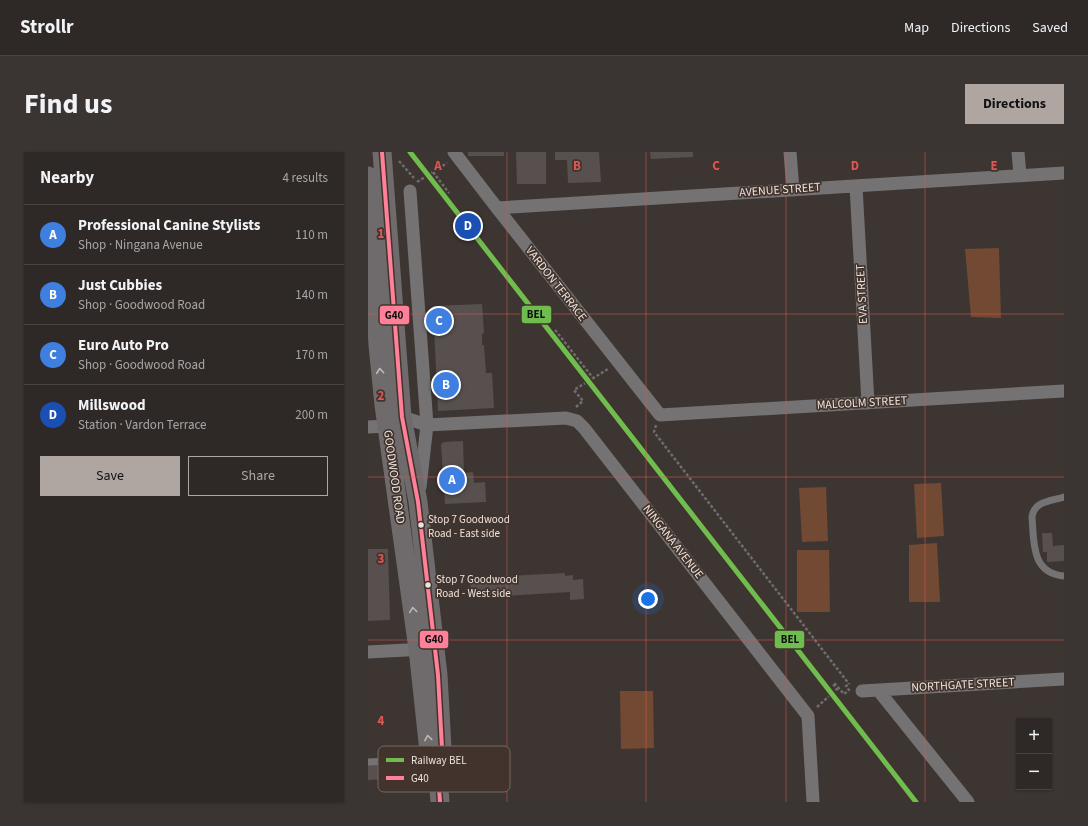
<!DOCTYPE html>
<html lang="en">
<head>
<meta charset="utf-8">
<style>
  body { margin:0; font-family:"Source Sans 3",sans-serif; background:#3a3432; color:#f1f3f6 }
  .controls { position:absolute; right:12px; bottom:12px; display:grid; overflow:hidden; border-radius:0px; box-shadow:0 1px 3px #0004 }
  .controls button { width:36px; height:36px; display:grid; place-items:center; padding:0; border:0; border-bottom:1px solid #494443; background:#2e2826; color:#f1f3f6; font:20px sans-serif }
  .you { position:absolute; left:280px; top:447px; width:14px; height:14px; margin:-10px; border:3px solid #fff; border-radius:50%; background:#1a73e8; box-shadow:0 0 0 6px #1a73e833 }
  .badge { display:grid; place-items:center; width:26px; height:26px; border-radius:50%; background:#afa6a2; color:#fff; font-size:13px; font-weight:700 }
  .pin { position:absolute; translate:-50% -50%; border:2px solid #fff; box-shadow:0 1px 4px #0006 }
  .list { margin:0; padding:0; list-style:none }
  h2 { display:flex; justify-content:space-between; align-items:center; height:52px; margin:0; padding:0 16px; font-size:17px }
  h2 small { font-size:13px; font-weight:400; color:#a7a6a7 }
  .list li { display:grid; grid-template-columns:26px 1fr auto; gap:12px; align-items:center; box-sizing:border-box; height:60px; padding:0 16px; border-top:1px solid #494443 }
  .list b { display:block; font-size:15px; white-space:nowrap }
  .list p { margin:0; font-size:13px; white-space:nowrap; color:#a7a6a7 }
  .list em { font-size:13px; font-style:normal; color:#a7a6a7 }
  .actions { display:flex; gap:8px; padding:12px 16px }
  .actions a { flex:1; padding:9px 0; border:1px solid #afa6a2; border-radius:0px; text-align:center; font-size:14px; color:#afa6a2 }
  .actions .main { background:#afa6a2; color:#111 }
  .map { position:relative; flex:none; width:696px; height:650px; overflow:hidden; border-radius:0px }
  header { display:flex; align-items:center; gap:24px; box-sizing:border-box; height:56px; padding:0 20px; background:#2e2826; border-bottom:1px solid #494443 }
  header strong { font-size:19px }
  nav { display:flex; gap:22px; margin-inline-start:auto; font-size:14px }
  .intro { display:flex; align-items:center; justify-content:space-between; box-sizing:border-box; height:96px; padding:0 24px }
  h1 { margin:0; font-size:28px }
  .button { padding:10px 18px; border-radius:0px; background:#afa6a2; color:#111; font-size:14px; font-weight:700 }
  main { display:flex; gap:24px; padding:0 24px }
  aside { flex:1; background:#2e2826; border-radius:0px; box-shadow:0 1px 3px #0004 }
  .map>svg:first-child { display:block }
</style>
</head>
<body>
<header>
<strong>Strollr</strong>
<nav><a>Map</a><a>Directions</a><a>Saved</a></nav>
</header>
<div class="intro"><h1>Find us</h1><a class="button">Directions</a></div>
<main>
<aside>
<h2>Nearby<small>4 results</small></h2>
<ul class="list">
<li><span class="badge" style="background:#3f7fe0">A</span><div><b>Professional Canine Stylists</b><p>Shop · Ningana Avenue</p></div><em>110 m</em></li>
<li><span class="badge" style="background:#3f7fe0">B</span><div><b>Just Cubbies</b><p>Shop · Goodwood Road</p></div><em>140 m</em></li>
<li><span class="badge" style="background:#3f7fe0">C</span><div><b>Euro Auto Pro</b><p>Shop · Goodwood Road</p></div><em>170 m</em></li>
<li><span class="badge" style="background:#1a4fb4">D</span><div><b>Millswood</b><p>Station · Vardon Terrace</p></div><em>200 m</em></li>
</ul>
<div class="actions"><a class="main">Save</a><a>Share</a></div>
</aside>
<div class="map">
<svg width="696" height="650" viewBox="0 0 696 650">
  <rect width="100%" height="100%" fill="#3d3532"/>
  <!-- green -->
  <path fill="#724932" d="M631,96L633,166L603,165L597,97Z
    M573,331L576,384L549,386L546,332Z
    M458,335L460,389L434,390L431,336Z
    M569,391L572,450H541V393Z
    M429,398H461L462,460H429Z
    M252,539H285L286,596L253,597Z"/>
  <!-- building -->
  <path fill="#57504e" d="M100,0H136V4H100Z
    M148,0H178V32H149Z
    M187,0H231L233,30L200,31L199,8H187Z
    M282,0H325V5L283,7Z
    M114,152L116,181L114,182V193H116L118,221H124L126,256L70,259L65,154Z
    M95,289L96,321L105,320L106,331L117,330L118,350L77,352L73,292L76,290Z
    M674,381H684L685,394L696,393V409L679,410V400H675Z
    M0,397H20L22,468L0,469Z
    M197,421V424L205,423V428L215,427L216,447L202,448V440L103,446L102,426Z
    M38,610L39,626L0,628V613Z"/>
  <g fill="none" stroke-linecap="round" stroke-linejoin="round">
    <!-- path -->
    <path stroke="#6f6c6b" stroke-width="2.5" stroke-dasharray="3 2" stroke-linecap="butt" d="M31,9L46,26
      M65,20L81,41
      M49,30L79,11
      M187,178L225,226
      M208,255L215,249L206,238L240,217
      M288,273L286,280L481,532
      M449,555L469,537L465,532L466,531L476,542L481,538L478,534L482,532"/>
    <!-- lane -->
    <path stroke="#747273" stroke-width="7" d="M696,345C683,349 666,349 664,365C666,390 663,421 696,424
      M0,610L65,607"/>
    <!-- street -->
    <path stroke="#747273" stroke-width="13" d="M86,0L129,56L292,263L696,239
      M422,0L425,38
      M650,0L652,23
      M488,34L500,251
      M42,39L59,273L52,335
      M129,56L696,21
      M34,265L59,273L198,266L209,269L216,276L440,564L445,650
      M0,275L19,274
      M0,500L58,497
      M510,538L600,650
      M494,539L696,527"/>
    <!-- secondary -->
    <path stroke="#6f6b6c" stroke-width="19" d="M14,0L34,265L50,350L70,523L74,596L70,623L72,650
      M0,24L10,193L16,253L50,497L60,590L69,618"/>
    <!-- bus-1 casing -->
    <g stroke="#42342d" stroke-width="7">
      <path id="bus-1" d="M14,0L34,265L50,350L70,523L74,596L70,623L72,650"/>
    </g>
    <!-- bus-1 -->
    <use href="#bus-1" stroke="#ff8098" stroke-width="4"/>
    <!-- rail-1 casing -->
    <g stroke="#42342d" stroke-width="8">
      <path id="rail-1" d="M42,0L548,650"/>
    </g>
    <!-- rail-1 -->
    <use href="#rail-1" stroke="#6fbd4e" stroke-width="5"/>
  </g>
  <!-- one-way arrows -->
  <defs><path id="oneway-chevron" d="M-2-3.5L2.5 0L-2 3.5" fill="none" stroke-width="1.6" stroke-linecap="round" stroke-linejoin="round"/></defs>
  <g stroke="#c0b9b6">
    <use href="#oneway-chevron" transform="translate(12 219) rotate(-95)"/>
    <use href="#oneway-chevron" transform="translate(45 458) rotate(-98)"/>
    <use href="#oneway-chevron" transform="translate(60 586) rotate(-99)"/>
  </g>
  <!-- grid -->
  <path fill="none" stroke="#dc5756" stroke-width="1" stroke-opacity="0.55" d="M139,0V650M278,0V650M418,0V650M557,0V650M0,162H696M0,325H696M0,488H696"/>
  <!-- markers -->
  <g fill="#ece3de" stroke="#42342d" stroke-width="1.5">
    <circle cx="53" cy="373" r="3.5"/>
    <circle cx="60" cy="433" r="3.5"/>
  </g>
  <g text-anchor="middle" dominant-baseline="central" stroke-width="3.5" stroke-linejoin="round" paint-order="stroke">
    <!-- bus labels -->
    <g font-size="11" fill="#ece3de" stroke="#42342d" text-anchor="start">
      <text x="60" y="367">Stop 7 Goodwood<tspan x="60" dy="14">Road - East side</tspan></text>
      <text x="68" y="427">Stop 7 Goodwood<tspan x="68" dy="14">Road - West side</tspan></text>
    </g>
    <!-- street labels -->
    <g font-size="12" fill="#ece3de" stroke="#42342d">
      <text transform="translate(412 38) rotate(-4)">AVENUE STREET</text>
      <text transform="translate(188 132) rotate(52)">VARDON TERRACE</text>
      <text transform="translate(494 142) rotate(-93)">EVA STREET</text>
      <text transform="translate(494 251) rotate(-3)">MALCOLM STREET</text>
      <text transform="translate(26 325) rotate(82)">GOODWOOD ROAD</text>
      <text transform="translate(305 390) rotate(52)">NINGANA AVENUE</text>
      <text transform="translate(595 533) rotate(-3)">NORTHGATE STREET</text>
    </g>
  </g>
  <!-- legend -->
  <rect x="10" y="594" width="132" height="46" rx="6" fill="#42342d" stroke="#756962" stroke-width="1"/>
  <rect x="18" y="606" width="18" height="4" fill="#6fbd4e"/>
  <rect x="18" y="624" width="18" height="4" fill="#ff8098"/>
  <g font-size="11" fill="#ece3de">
    <text x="43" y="612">Railway BEL</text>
    <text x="43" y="630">G40</text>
  </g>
  <g font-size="13" text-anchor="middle" font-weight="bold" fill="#dc5756" stroke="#42342d" stroke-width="3.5" stroke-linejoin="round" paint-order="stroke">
    <text x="70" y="18">A</text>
    <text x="209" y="18">B</text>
    <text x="348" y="18">C</text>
    <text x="487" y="18">D</text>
    <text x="626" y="18">E</text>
    <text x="13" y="86">1</text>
    <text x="13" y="248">2</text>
    <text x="13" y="411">3</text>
    <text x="13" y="573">4</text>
  </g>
  <g stroke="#42342d" stroke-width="1.5">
    <rect x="153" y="153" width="31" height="19" rx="4" fill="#6fbd4e"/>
    <rect x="11" y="153" width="31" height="20" rx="4" fill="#ff8098"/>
    <rect x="51" y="478" width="30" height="19" rx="4" fill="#ff8098"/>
    <rect x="406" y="478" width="31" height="19" rx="4" fill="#6fbd4e"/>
  </g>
  <g font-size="11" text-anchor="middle" font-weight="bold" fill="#111">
    <text x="168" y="166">BEL</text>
    <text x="26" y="167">G40</text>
    <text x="66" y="491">G40</text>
    <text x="422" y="491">BEL</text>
  </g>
</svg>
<div class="controls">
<button>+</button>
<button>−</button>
</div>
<div class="you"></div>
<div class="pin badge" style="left:84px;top:328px;background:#3f7fe0">A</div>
<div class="pin badge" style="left:78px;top:233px;background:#3f7fe0">B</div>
<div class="pin badge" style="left:71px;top:169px;background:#3f7fe0">C</div>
<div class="pin badge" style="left:100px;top:74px;background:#1a4fb4">D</div>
</div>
</main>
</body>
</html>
